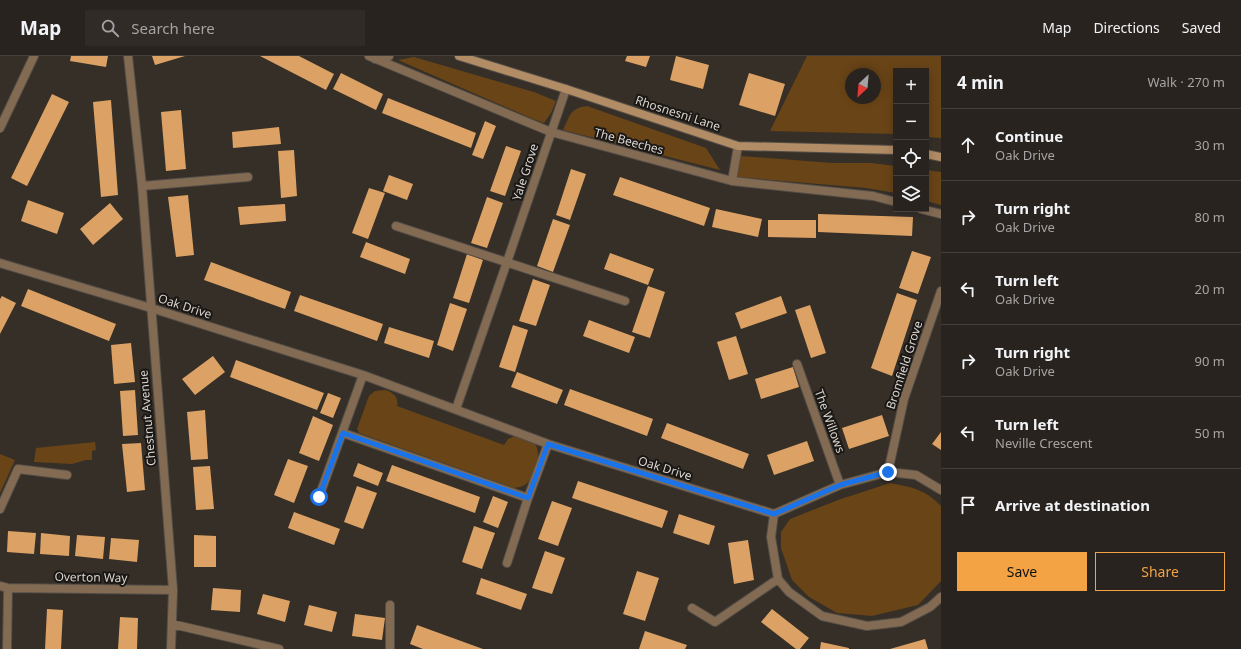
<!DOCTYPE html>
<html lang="en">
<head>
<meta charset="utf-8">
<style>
  body { margin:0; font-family:"Noto Sans",sans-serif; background:#302b27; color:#f1f3f6 }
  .controls { position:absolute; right:12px; top:12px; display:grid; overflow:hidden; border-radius:0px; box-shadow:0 2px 10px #0003 }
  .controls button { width:36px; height:36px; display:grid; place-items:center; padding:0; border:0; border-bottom:1px solid #44403c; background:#28231e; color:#f1f3f6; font:20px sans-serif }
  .compass { position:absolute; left:845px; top:12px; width:36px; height:36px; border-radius:50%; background:#28231e; box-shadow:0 2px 10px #0003; rotate:206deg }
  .stop { position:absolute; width:12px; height:12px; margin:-9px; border:3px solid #1a73e8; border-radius:50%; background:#fff }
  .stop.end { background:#1a73e8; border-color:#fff; box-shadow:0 1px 4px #0008 }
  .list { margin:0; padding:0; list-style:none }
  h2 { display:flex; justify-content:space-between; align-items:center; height:52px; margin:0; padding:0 16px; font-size:17px }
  h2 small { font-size:13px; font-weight:400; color:#a5a4a4 }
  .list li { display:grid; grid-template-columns:26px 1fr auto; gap:12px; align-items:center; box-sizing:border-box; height:72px; padding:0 16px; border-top:1px solid #44403c }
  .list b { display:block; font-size:15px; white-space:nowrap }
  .list p { margin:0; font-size:13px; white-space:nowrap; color:#a5a4a4 }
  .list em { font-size:13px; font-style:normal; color:#a5a4a4 }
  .actions { display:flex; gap:8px; padding:12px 16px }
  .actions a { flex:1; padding:9px 0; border:1px solid #f4a344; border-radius:0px; text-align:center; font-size:14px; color:#f4a344 }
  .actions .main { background:#f4a344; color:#111 }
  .icon { flex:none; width:22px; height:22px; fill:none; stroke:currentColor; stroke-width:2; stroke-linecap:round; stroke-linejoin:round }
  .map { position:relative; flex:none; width:941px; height:593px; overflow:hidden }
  header { display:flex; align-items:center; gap:24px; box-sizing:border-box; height:56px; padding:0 20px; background:#28231e; border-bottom:1px solid #44403c }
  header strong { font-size:19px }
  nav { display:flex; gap:22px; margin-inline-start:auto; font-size:14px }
  .search { width:280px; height:36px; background:#302b27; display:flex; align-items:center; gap:10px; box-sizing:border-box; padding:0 14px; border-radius:0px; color:#a5a4a4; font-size:15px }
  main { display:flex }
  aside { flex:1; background:#28231e }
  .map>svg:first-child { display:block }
</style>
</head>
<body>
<header>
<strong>Map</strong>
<div class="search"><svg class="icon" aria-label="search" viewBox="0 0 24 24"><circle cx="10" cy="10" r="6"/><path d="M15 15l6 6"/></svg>Search here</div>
<nav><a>Map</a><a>Directions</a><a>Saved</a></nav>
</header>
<main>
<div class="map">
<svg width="941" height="593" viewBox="0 0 941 593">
  <rect width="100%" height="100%" fill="#352f28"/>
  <!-- green -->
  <path fill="#694417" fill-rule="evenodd" d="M807,0H941V82L926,81V15H896V78L770,75ZM851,18H875V42H851Z
    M414,1L534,36L556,45L551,57L544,67L533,63L398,4Z
    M587,50L706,92L720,114L563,74C570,60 570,52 587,50Z
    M741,100L832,107H871L896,110V137L866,132L737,121Z
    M926,114L941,116V149L926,145Z
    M385,334C393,336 399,341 397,350L504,389L508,383L515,380C520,381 528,382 533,386C543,394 536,418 528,426C524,431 519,431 514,432L359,377L357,373L369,340L375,335Z
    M95,386L96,394L92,395V404H86L72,408L34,406L36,392Z
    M0,398L15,404L0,437Z
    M890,427C911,431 925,433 941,450V525L918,549L872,560L837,557L809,541L792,524L781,492V476L790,463L838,444Z"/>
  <!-- building -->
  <path fill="#dca265" d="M71,0H108L106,11L70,5Z
    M152,0H185L155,9Z
    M260,0H299L334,18L326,34Z
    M627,0H650L646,11L625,5Z
    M676,0L709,9L703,33L670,24Z
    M341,17L383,38L376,54L333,33Z
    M749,17L785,28L775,60L739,49Z
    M52,38L69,46L27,130L11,122Z
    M388,42L476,77L471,92L382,57Z
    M111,44L118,139L101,141L93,46Z
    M181,54L186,113L166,115L161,56Z
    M485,65L496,70L483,103L472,99Z
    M279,71L281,88L233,92L232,76Z
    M506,90L521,95L505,140L490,135Z
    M294,94L297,140L281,142L278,95Z
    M571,113L586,118L570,164L556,159Z
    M389,119L413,128L407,144L383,135Z
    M620,121L710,152L704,170L613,139Z
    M369,132L385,137L368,183L352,177Z
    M188,139L194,199L176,201L168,141Z
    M487,141L503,147L487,192L471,187Z
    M28,144L64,157L57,178L21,165Z
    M110,147L123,163L93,189L80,173Z
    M285,148L286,165L240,169L238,151Z
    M716,153L762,163L758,181L712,171Z
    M818,158L913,161L912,180L818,176Z
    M553,163L570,169L553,216L537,210Z
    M768,164H816V182L768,181Z
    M366,186L410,203L405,218L360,201Z
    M912,195L931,201L918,238L899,232Z
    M610,197L654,213L648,229L604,213Z
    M467,198L483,204L469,247L453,242Z
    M211,206L291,236L285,253L204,224Z
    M533,223L550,229L536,270L519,265Z
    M648,230L665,236L650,282L632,276Z
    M28,233L116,268L109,285L21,250Z
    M897,237L917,244L892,320L871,312Z
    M300,239L383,268L377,285L294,255Z
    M2,240L16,247L0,278V243Z
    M781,240L787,257L741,273L735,257Z
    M450,247L467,253L453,295L437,289Z
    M810,249L826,297L811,302L795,254Z
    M589,264L635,281L629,297L583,280Z
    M513,269L528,274L515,316L499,311Z
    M389,271L434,285L429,302L384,287Z
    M736,280L748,318L729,324L717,286Z
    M131,287L135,326L114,328L111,289Z
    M213,300L225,316L195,339L182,323Z
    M236,304L324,337L317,354L230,321Z
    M793,311L799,331L761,343L755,323Z
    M517,316L563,334L557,348L511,331Z
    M570,333L653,363L647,380L564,349Z
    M135,334L138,379L123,380L120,335Z
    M328,337L341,342L333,362L320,357Z
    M205,354L208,403L191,404L187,356Z
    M882,359L889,380L849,393L842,372Z
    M313,360L333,369L319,405L299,397Z
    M667,367L749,398L743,413L661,382Z
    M941,376V394L932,388Z
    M807,385L814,405L774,419L767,399Z
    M141,387L145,434L127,436L122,388Z
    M288,403L308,410L294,447L274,439Z
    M358,407L383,417L378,430L353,420Z
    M392,409L480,441L475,457L386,425Z
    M210,410L214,453L196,454L193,411Z
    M578,425L668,455L662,472L572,442Z
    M357,430L377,437L363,473L344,466Z
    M493,440L508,446L498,472L483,466Z
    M552,445L572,452L558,490L538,483Z
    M294,456L340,473L334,489L288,472Z
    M679,458L715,470L709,489L673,477Z
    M474,470L495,477L482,513L462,506Z
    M8,475L36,477L34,498L7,496Z
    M41,477L70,480L69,500L40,498Z
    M77,479L105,481L103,503L75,500Z
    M194,479L216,480V511H194Z
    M111,482L139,484L137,506L109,503Z
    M748,484L754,524L734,528L728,487Z
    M545,495L565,502L552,538L532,532Z
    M637,515L659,522L645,565L623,558Z
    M481,522L527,538L521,554L476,538Z
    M213,532L241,534L240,556L211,554Z
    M263,538L290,545L285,566L257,558Z
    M309,549L337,556L332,576L304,569Z
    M47,553L63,554L61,593H45Z
    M772,553L809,582L800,593H796L761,566Z
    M355,558L385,562L382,584L352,580Z
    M120,561L138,562L137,593H118Z
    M417,569L483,593H423L410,588Z
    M645,575L687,589L685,593H639Z
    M925,583L928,593H890Z
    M821,586L849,592V593H820Z"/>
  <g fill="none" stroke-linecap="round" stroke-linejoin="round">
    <!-- service casing -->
    <g stroke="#534d46" stroke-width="10">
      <path id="service" d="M0,453L18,413L67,419
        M390,593V549"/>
    </g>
    <!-- minor casing -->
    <g stroke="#534d46" stroke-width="10">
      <path id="minor" d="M128,0L142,130L173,534L171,593
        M369,0L551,76L732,125L873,140L896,146
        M375,3L389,0
        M0,72L34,0
        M732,125L738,90
        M142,130L248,121
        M921,153L941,158
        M396,170L625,245
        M0,207L151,252L363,319L548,388L774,458
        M797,308L840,429
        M456,353L507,206L566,33
        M343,377L528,442
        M888,416L904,343L941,235
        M319,441L363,319
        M774,458L771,481L778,523L789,536L822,560L867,570L901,566L930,551L941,541
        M774,458L840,429L888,416L916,419L941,434
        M507,507L528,442L548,388
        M0,530L8,532L173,534
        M692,552L715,566L778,523
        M172,568L279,593
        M7,593L8,532"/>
    </g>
    <!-- secondary casing -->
    <g stroke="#534d46" stroke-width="10">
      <path id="secondary" d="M459,0L566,33L738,90L896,94
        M926,98L941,101"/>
    </g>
    <!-- service -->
    <use href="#service" stroke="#836b53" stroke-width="8"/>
    <!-- minor -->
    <use href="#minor" stroke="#836b53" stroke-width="8"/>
    <!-- secondary -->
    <use href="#secondary" stroke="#b28c65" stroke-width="8"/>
  </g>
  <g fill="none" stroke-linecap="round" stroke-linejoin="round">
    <!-- route -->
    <path stroke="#1a73e8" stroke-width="5" d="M319,441L343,377L528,442L548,388L774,458L840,429L888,416"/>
  </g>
  <g text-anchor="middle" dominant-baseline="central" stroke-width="4" stroke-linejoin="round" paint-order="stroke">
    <!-- street labels -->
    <g font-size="12" fill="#d9d5d0" stroke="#1a1714">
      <text transform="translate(678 57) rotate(18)">Rhosnesni Lane</text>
      <text transform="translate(629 85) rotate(15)">The Beeches</text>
      <text transform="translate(525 116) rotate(-72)">Yale Grove</text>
      <text transform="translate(185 250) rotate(18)">Oak Drive</text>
      <text transform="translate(904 309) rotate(-72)">Bromfield Grove</text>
      <text transform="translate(147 362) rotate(-95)">Chestnut Avenue</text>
      <text transform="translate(830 365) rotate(70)">The Willows</text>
      <text transform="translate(665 412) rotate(17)">Oak Drive</text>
      <text transform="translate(91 521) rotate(1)">Overton Way</text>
    </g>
  </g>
</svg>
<div class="controls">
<button>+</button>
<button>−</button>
<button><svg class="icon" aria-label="locate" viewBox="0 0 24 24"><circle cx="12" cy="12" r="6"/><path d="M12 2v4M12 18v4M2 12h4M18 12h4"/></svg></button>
<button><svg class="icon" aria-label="layers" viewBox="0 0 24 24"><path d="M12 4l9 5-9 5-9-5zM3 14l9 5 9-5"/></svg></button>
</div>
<svg class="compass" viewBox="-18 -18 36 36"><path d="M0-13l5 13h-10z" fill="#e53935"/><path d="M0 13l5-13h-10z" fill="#a5a4a4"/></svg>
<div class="stop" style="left:319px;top:441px"></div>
<div class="stop end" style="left:888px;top:416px"></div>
</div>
<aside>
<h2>4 min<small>Walk · 270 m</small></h2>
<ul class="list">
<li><svg class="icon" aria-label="ahead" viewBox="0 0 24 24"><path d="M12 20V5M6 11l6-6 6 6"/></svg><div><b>Continue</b><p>Oak Drive</p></div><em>30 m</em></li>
<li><svg class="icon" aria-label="right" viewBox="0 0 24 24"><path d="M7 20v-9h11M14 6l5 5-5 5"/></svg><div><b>Turn right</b><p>Oak Drive</p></div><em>80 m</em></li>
<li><svg class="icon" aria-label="left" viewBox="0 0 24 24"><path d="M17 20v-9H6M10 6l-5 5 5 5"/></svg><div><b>Turn left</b><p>Oak Drive</p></div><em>20 m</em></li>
<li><svg class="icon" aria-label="right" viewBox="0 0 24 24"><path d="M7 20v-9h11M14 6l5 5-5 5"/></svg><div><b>Turn right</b><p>Oak Drive</p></div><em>90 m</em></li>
<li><svg class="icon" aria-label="left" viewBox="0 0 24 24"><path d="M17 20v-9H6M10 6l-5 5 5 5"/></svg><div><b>Turn left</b><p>Neville Crescent</p></div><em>50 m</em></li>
<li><svg class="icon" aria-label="arrive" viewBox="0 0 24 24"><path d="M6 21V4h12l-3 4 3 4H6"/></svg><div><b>Arrive at destination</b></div></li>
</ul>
<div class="actions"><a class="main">Save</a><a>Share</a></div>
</aside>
</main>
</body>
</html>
